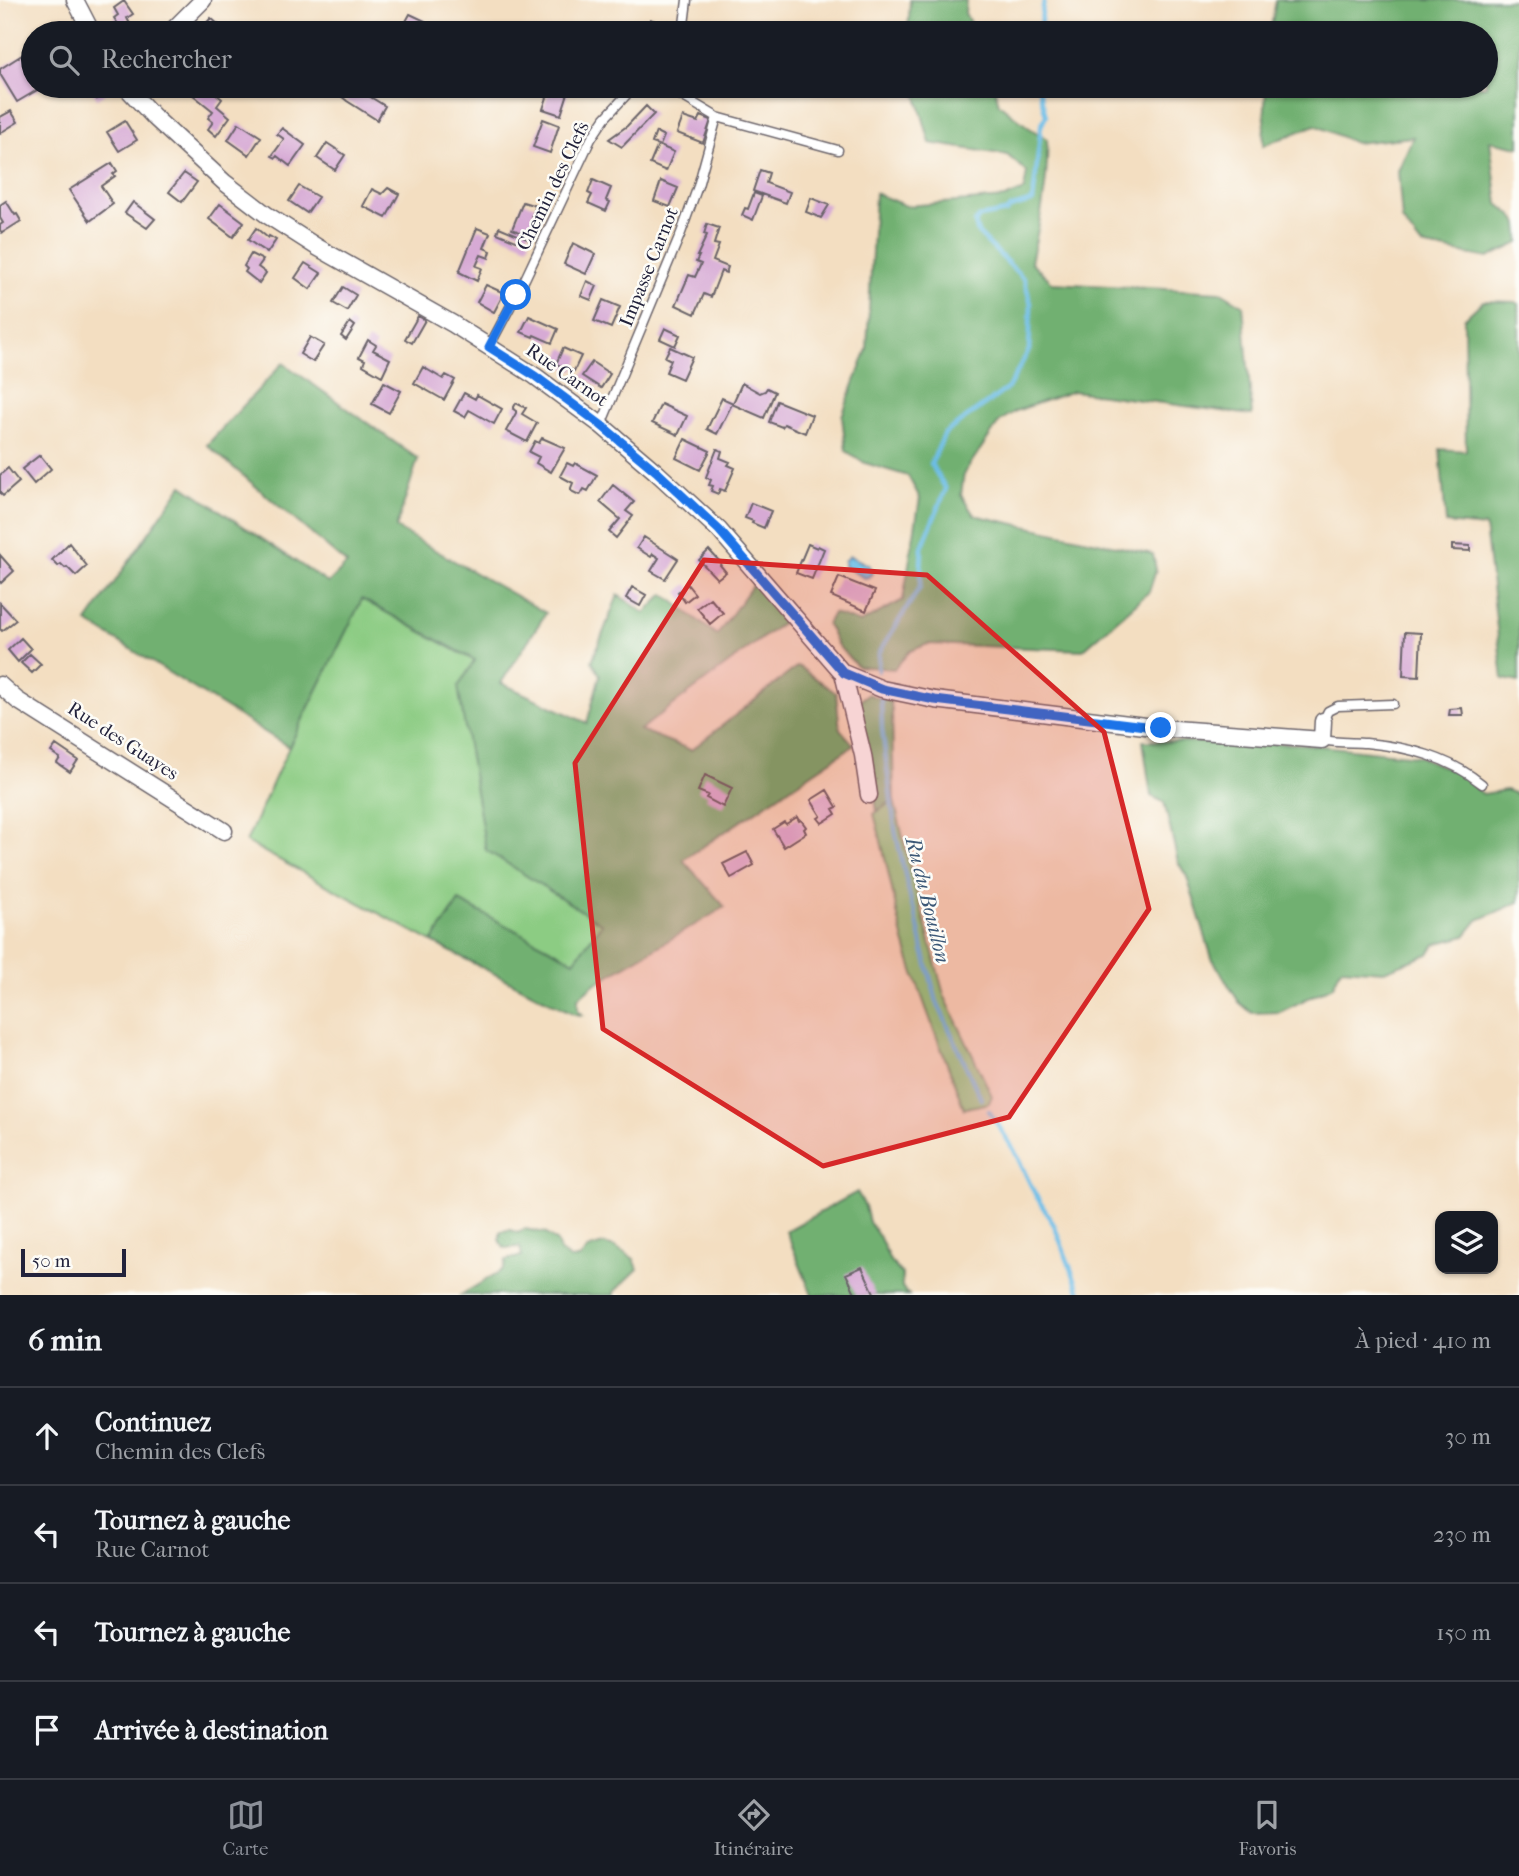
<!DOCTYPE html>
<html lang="fr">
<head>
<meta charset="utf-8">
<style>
  body { margin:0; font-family:"IM FELL French Canon",serif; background:#20242c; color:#f1f3f6 }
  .controls { position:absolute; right:21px; bottom:21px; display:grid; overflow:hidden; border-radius:14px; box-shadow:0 2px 5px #0004 }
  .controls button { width:63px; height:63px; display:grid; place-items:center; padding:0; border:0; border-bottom:2px solid #363941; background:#171b24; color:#f1f3f6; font:35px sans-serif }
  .scale { position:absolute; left:21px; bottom:18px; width:105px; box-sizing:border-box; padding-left:7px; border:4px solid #22223b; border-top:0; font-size:19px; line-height:24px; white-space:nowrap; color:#22223b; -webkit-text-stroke:5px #fdfcf7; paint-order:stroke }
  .stop { position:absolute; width:21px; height:21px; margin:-16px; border:5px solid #1a73e8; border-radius:50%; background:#fff }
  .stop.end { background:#1a73e8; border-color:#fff; box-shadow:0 2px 7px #0008 }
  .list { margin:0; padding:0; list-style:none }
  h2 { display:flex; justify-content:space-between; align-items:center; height:91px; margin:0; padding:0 28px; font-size:30px }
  h2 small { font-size:23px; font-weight:400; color:#9ea1a6 }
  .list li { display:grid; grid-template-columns:46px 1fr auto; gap:21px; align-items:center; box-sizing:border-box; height:98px; padding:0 28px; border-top:2px solid #363941 }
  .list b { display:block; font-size:26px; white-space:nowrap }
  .list p { margin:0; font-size:23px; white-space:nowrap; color:#9ea1a6 }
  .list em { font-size:23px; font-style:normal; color:#9ea1a6 }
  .icon { flex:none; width:38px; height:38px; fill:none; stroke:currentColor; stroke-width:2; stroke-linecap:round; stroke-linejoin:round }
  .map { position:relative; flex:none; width:1519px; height:1295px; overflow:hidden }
  .search { position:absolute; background:#171b24; box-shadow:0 2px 5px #0004; left:21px; right:21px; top:21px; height:77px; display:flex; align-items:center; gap:18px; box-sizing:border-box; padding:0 24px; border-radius:38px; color:#9ea1a6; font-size:26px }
  .sheet { height:483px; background:#171b24 }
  nav { display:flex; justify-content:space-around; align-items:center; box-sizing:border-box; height:98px; border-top:2px solid #363941; background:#171b24; font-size:19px; color:#9ea1a6 }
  nav a { display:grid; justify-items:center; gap:4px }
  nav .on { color:#8c9099 }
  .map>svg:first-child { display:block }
</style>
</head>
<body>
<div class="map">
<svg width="1519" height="1295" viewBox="0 0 1519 1295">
  <rect width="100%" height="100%" fill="#fdfcf7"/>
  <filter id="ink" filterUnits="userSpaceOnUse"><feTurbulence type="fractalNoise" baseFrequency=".0143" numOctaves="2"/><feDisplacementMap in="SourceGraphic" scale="14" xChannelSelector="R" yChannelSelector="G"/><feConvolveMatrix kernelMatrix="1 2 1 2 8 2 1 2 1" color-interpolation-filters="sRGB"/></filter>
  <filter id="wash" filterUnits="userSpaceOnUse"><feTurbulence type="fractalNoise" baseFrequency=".00686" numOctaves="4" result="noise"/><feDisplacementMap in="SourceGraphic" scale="28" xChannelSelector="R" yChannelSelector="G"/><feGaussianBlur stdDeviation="1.57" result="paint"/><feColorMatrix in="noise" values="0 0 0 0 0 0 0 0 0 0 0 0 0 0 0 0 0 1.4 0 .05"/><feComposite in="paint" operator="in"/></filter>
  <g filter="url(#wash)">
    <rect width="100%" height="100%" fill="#f3dec1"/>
    <!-- green -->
    <path fill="#8ccc83" stroke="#57775f" stroke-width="2" d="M362,599L475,661L486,850L602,924L574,961L459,901L432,942L246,842L289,747Z
      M894,800L910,867L944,995L992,1096L989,1103C980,1106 973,1105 964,1109C944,1053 920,999 904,941C893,899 886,856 874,814Z"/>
    <!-- forest -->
    <path fill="#71b071" stroke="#4a6956" stroke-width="2" d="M910,0H966L965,13L975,33H908Z
      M1276,0H1519V147L1490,141L1498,204C1518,220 1519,217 1519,243L1488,258L1421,245L1402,220L1398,171L1413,137L1355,143L1315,125L1263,146L1266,86H1486V33H1270Z
      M914,86H994L999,104L1028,127L1047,139C1049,180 1040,222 1031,262L1053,283L1221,292L1243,305L1252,415L1073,391L1016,411L1000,421L964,473L961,495L974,515L1153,554L1156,570L1149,592L1083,650L928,644L910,651L894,669L857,666L838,646L827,624L833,613L860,623L903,600L920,498L908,476L865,463L846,451L842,416L867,349L875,193L906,206L1005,198L1024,190L1027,172L1007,155L930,143Z
      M1483,301L1516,302L1519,304V682L1503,679L1485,527L1446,523L1440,449L1466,451L1464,319Z
      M283,363L418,459L396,528L546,613L501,683L587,723L600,675L592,661L618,595L645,613L664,594L717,635L754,583L789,618L640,730L691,750L798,666L836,693L840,729L854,745L683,860L725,907L593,985L578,998V1010L583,1015L575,1014L554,1004L432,942L459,901L574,961L602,924L486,850L458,687L475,660L362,599L289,747L87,622L182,485L328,583L347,564L207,445Z
      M868,694L881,699H890L892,710L894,800L877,811L857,702Z
      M1143,741L1302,744L1418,756L1458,773L1483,794L1506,790L1519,795V902L1478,920L1465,936L1435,944L1429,954L1384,971L1341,968L1333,986L1280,1012L1252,1013L1239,1002L1212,958L1187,877L1178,862L1164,802L1151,796Z
      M857,1192L865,1206L869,1222L880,1238L890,1261L902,1274V1287L909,1295H812L786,1231Z
      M525,1229L545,1233L557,1242L560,1251L570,1259L580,1258L587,1249L603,1244L615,1247L634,1259L638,1269L614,1292V1295H461L504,1269L506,1260L522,1256L520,1247L504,1248L499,1240L501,1231L511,1230L518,1233Z"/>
    <!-- water -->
    <path fill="#6cbde7" stroke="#477091" stroke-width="2" d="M850,556L870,566L872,573L869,577L864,578L844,566V561Z"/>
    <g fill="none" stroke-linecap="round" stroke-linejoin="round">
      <!-- stream -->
      <path stroke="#6cbde7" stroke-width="4.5" d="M1039,33L1044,0
        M878,671L879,653L920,587L922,547L946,489L931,464L945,433L1008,388L1029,350L1031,304L1024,279L978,233L975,223L979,217L1006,212L1010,208L1033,201L1041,126L1046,116L1038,86
        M881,699L882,729L895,830L912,906L915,911L923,950L937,1002L981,1099
        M989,1111L1014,1150L1035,1194L1054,1225L1081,1295"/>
    </g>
    <g id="blocks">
      <!-- building -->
      <path fill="#d7aad5" d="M124,1L133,14L127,18L130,24L122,30L114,18L118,15L114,8Z
        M410,14L425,21L420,33L404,25Z
        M211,18L228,33H202L199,31Z
        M650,19L668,26L666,33H646Z
        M33,48V86H44L17,102L0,74V69Z
        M93,86H106L109,91L97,99L90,87Z
        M201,86H207L222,99L217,106L230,117L216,136L208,129L213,122L208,118L213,111L193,95Z
        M329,86H347L354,91L356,88L385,106L377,120L347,101Z
        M551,86H579L577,92L569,90L561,115L543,109Z
        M646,106L654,114L622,147L609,139L627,126Z
        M11,111L18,122L0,133V117Z
        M701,116L711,120L703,143L677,133L683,117L698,122Z
        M543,119L559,125L550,153L533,147Z
        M125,121L137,140L119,151L107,132Z
        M239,123L261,137L249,155L228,140Z
        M282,128L305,145L290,166L277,156L276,158L272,156L284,139L277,134Z
        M656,132L664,136L660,146L674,152L666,171L650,164L658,145L652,143Z
        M327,143L345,155L335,170L317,158Z
        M112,163L117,171L113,174L115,176L101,186L113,204L90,221L69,190Z
        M760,170L769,173L766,183L790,192L786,203L753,191Z
        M184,173L197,182L182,202L169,192Z
        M593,180L611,188L606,200L610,202L606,211L588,203L592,195L588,193Z
        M661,181L678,188L670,207L654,201Z
        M299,186L318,197L307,213L289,201Z
        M388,188L399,194L386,218L363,206L372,189L382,194Z
        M754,193L762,196L753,220L742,215L745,208L748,209Z
        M811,198L829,205L821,218L806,212Z
        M6,201L15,215L17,214L21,221L2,233L0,230V225L3,223L0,218V205Z
        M133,202L155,219L147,228L125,213Z
        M523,202L536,206L532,216L536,217L528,235L512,229Z
        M220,204L244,222L233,237L209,219Z
        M707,224L719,228L714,244L719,245L713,261L728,267L726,273L721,271L711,297L704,294L695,314L676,305L689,275L695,277L701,264L696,262L699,256H697L707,235L704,234Z
        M499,227L530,240L528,246L497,233Z
        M256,228L268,238L269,236L276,240L267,253L248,240Z
        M477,228L490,233L484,248L491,251L489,258L481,255L476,266L482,268L477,281L459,272Z
        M573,243L595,254L586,274L564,264Z
        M251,254L263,260L258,267L266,273L259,283L245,272L247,269L244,266Z
        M305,263L321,273L310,289L295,278Z
        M587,281L597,286L591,300L581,296Z
        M486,285L504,293L494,312L477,302Z
        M343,287L356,295L347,311L333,303Z
        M603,300L620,307L611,328L594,321Z
        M418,316L425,320L412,343L405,339Z
        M529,316L558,329L552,343L534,335L533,337L521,332Z
        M350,322L355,326L346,340L341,336Z
        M665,328L680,335L675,346L660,339Z
        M310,337L324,345L313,362L300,354Z
        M368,340L376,345L373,350L390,359L382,376L363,365L365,360L359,357Z
        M670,347L692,357L682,379L666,372L671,360L665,357Z
        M563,348L581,356L574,371L556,364Z
        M592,362L610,374L601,388L582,376Z
        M423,367L443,379L446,375L455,380L444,400L414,383Z
        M384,382L401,391L389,413L372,404Z
        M742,383L760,393L765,391L767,388L775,392L764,418L732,404L717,434L707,429L722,398L733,403Z
        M464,393L475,399L477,395L502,409L494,424L469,410L465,417L454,411Z
        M777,401L812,415L805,433L784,424L782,427L769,422Z
        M516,403L526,408L522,414L537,423L527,442L506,431L516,413V411L513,409Z
        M661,404L687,416L678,435L652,423Z
        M542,438L565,448L551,472L536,463L539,457L529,452L535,441L539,443Z
        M685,439L710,451L700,470L676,458Z
        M717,449L722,451L720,458L730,462L728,465L735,468L725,491L720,489L718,494L711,491L713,486L709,485L711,480L706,477Z
        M40,455L51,469L34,484L22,469Z
        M567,463L573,466L575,463L597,475L588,491L584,489L581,494L579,495L571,491V488L573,483L560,476Z
        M8,468L19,482L3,496L0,493V475Z
        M613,485L634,502L626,511L633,516L616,538L609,532L620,519L600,502Z
        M751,503L771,511L764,528L752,523L753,521L745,518Z
        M644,537L678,559L665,579L651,571L659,558L653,554L651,557L637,548Z
        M69,543L87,566L76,576L67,567L65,568L61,564L58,566L52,560Z
        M808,544L817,548L818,546L824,549L812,579L796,573Z
        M1452,545L1470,546V551L1452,550Z
        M709,550L721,563L720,565L726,572L717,579L699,560Z
        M0,555L14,571L1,583L0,581Z
        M839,577L875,591L866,611L831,596Z
        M687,584L695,594L685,602L678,592Z
        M632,587L646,595L640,606L626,598Z
        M710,598L723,613L710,624L697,608Z
        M0,603L16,620L2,631L0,629Z
        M1405,632L1421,633L1419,677L1403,676Z
        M21,638L31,649L18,662L8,650Z
        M30,654L41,664L32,673L21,663Z
        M1462,708L1463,715H1449L1450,709Z
        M56,745L78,760L70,772L57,763L60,758L51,752Z
        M705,775L732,788L723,807L706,798L708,795L698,791Z
        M827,790L837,807L833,809L836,814L822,823L818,818L821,816L811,800Z
        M797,817L799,821L801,820L806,827L804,829L806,833L784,847L773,829L784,822L786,824Z
        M747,852L754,865L731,878L723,864Z
        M862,1267L875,1295H856L846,1274Z"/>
    </g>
  </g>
  <g filter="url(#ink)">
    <use href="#blocks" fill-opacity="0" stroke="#6b646a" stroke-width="2"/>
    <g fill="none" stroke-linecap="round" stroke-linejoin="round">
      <!-- service casing -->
      <g stroke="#6b646a" stroke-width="11">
        <path id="service" d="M683,33L687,0
          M665,86L717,117L838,150
          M489,347L525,279L591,139L605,118L630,91L638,86
          M601,425L681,233L698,186L717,117
          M1323,721L1328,711L1338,706L1393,704
          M1322,740C1337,743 1351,742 1366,743C1408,747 1449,757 1482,784"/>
      </g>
      <!-- minor casing -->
      <g stroke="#6b646a" stroke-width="19">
        <path id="minor" d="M75,0L92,33
          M170,33L203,0
          M125,86L155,118L224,182L267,215L317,247L453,324L535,376L601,425L655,471L719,530L843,673L882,689L935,700L1161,728L1322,740L1323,721
          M843,673L863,755L869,795
          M0,685L17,700L224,831"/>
      </g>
      <!-- service -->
      <use href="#service" stroke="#fff" stroke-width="8"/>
      <!-- minor -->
      <use href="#minor" stroke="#fff" stroke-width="16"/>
    </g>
  </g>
  <g fill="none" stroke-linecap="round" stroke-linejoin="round" filter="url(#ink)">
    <!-- route -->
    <path stroke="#1a73e8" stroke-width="9" d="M516,295L489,347L535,376L601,425L656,471L719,530L844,673L882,689L935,700L1161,728"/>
  </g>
  <!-- marked area -->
  <path fill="#d62828" fill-opacity="0.2" stroke="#d62828" stroke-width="5" stroke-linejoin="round" d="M704,560L927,575L1104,732L1149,909L1009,1117L823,1166L603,1029L575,763Z"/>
  <g text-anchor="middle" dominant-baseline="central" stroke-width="5" stroke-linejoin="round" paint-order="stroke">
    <!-- street labels -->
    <g font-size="19" fill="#22223b" stroke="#fdfcf7">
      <text transform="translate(553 186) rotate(-64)">Chemin des Clefs</text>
      <text transform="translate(649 267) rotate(-68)">Impasse Carnot</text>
      <text transform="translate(567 375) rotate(35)">Rue Carnot</text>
      <text transform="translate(123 741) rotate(33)">Rue des Guayes</text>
    </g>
    <!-- water labels -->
    <g font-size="21" font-style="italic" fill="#3c5877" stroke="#fdfcf7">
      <text transform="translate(928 900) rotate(76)">Ru du Bouillon</text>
    </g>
  </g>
</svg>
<div class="controls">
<button><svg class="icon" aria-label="layers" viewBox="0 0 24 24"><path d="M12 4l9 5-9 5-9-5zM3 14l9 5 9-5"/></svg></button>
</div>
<div class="scale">50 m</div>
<div class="stop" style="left:516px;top:295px"></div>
<div class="stop end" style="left:1161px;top:728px"></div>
<div class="search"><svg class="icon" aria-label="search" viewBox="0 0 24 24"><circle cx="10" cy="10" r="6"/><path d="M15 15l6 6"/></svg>Rechercher</div>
</div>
<section class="sheet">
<h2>6 min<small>À pied · 410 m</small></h2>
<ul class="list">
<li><svg class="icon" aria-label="ahead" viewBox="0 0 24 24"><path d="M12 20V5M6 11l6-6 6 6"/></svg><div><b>Continuez</b><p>Chemin des Clefs</p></div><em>30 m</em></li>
<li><svg class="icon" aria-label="left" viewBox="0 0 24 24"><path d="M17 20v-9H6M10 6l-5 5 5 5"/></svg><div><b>Tournez à gauche</b><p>Rue Carnot</p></div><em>230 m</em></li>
<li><svg class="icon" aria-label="left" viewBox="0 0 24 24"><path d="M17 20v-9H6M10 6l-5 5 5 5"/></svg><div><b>Tournez à gauche</b></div><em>150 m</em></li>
<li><svg class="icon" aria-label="arrive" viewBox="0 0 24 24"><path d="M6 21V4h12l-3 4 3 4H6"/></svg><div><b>Arrivée à destination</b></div></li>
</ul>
</section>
<nav>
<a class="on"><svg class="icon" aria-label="map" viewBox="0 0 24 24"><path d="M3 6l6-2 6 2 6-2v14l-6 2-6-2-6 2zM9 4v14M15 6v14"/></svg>Carte</a>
<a><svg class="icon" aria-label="directions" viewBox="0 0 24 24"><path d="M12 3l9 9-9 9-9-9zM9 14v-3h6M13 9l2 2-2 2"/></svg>Itinéraire</a>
<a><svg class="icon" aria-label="saved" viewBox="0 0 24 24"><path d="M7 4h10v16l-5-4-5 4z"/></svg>Favoris</a>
</nav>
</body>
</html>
